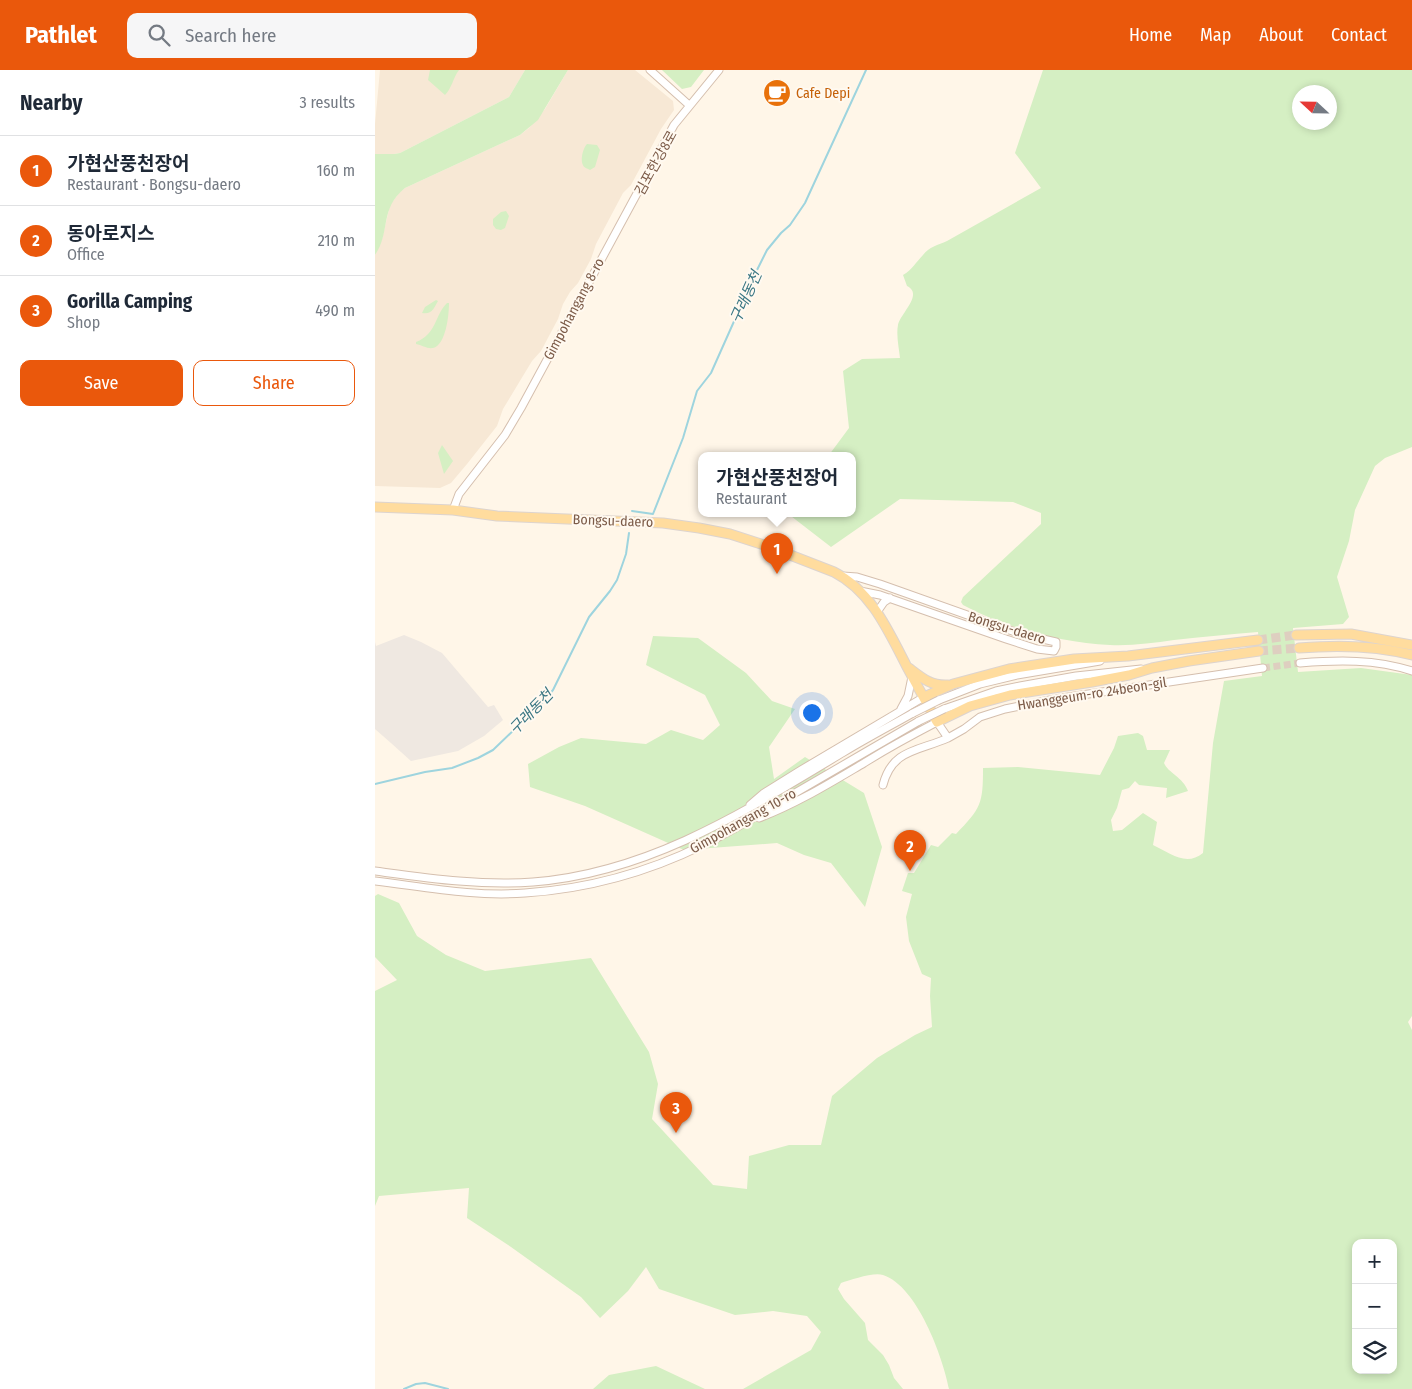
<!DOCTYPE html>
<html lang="en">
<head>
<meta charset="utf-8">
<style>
  body { margin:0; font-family:"Fira Sans Condensed","Noto Sans KR",sans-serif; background:#f6f6f7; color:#1f2937 }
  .controls { position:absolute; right:15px; bottom:15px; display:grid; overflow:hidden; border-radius:10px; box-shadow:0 2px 8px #0003 }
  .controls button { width:45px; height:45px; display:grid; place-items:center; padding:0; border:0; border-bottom:1px solid #e0e1e3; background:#fff; color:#1f2937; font:25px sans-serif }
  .compass { position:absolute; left:917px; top:15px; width:45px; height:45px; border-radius:50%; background:#fff; box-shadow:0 2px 8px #0003; rotate:292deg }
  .you { position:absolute; left:436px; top:642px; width:18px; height:18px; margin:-12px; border:4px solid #fff; border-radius:50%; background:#1a73e8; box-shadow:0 0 0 8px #1a73e833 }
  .badge { display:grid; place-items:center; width:32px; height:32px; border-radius:50%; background:#ea580c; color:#fff; font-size:16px; font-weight:700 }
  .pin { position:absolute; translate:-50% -41px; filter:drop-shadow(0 1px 2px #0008) }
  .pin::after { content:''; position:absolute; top:26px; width:18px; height:15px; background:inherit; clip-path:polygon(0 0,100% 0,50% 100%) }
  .popup { position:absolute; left:323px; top:382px; width:158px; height:65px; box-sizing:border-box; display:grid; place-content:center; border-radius:10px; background:#fff; filter:drop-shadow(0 1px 4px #0005); font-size:16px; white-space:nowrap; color:#747a83 }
  .popup b { font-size:19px; color:#1f2937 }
  .popup::after { content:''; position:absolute; left:50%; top:100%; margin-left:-10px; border:10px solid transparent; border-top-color:#fff }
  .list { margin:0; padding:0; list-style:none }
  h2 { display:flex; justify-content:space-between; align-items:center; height:65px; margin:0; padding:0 20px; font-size:21px }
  h2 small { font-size:16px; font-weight:400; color:#747a83 }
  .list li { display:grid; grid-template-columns:32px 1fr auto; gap:15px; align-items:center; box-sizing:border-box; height:70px; padding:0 20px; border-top:1px solid #e0e1e3 }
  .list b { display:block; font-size:19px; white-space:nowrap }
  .list p { margin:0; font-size:16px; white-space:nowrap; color:#747a83 }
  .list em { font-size:16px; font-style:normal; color:#747a83 }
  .actions { display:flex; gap:10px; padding:15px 20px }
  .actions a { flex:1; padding:11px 0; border:1px solid #ea580c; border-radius:10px; text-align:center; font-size:18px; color:#ea580c }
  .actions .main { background:#ea580c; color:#fff }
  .icon { flex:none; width:28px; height:28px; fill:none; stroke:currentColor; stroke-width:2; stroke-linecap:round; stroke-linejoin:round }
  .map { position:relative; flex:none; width:1037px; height:1319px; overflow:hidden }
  header { display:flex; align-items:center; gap:30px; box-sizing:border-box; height:70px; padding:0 25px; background:#ea580c; color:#fff }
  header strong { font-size:24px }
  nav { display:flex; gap:28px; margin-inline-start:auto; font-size:18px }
  .search { width:350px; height:45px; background:#f6f6f7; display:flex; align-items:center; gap:12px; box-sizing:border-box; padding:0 18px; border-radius:10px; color:#747a83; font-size:19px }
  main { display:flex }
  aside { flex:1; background:#fff }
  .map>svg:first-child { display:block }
</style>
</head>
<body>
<header>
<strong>Pathlet</strong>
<div class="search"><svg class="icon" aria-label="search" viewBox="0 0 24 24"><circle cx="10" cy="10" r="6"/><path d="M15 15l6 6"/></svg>Search here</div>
<nav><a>Home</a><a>Map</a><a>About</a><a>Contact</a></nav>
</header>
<main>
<aside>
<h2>Nearby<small>3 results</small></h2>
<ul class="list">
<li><span class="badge">1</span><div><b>가현산풍천장어</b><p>Restaurant · Bongsu-daero</p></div><em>160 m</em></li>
<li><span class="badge">2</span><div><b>동아로지스</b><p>Office</p></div><em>210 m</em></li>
<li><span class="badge">3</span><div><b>Gorilla Camping</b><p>Shop</p></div><em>490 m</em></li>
</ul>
<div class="actions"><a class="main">Save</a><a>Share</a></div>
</aside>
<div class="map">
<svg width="1037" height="1319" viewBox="0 0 1037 1319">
  <rect width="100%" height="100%" fill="#fff6e8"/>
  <!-- residential -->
  <path fill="#f7e8d5" d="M5,0H150L134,27L25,83L12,85L0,84V54Z
    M193,0H260L298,31L299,40L286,59L256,115L248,123L221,174L216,189L203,213L195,222L188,234L183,249L166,281L157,291L128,339L122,356L92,394L76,413L65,418L0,416V185L7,169L15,135L24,123L30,118L145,65L154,58L170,39Z"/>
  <!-- industrial -->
  <path fill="#efe8e1" d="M29,565L46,572L67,583L113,637L119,635L128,650L109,666L83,681L36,691L16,673L0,659V572L1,576Z"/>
  <!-- green -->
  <path fill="#d5efc3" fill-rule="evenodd" d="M55,0H84C78,8 77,18 70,25L53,10Z
    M150,0H193L163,50L145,65L30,118C4,139 16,162 0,185V84H19L25,83L134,27Z
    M287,0H329L316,17L307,19Z
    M668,0H1037V377L1010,388L1000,396L980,440L974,471L962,507L974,547L968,554L918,558L923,602L986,598L1037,605V946L1033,952L1037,960V1319H574C568,1287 542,1216 508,1205C498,1202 476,1210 466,1213L463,1219L469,1229L490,1253L493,1270L508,1285L514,1295L519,1308L528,1319H368L436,1280L446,1262L432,1246L398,1241L360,1245L284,1219L271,1197L253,1221L225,1248L206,1227L136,1177L92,1148L94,1118L4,1126L0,1136V921L22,910L0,887V826L3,824L24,833L42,866L71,885L110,901L216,888L274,982L283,1014L277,1049L338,1115L372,1119L374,1086L414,1075H446L457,1026L502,988L540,965L557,957L555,926L556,908L547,904L534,871L531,847L537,824L527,821L533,803H539L556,775L563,777L577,763L581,764C606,738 608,734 608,698L643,697L725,705L739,678L743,666L763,663L768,666L772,680H795L789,693C793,703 808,707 813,721L791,728L792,718L764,715L760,711L754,718L747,720L742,738L736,750L738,761L747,760L768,743L782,752L778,775C795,783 811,797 828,783L838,673L849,611L887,606L883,562C855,564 827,567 799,570C778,573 756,576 735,575C684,572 633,559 588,535L586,532L588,527L666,454V443L638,432L525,429L456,477L412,443H477V385H454L474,358L468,301L487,289L525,288C524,278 521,265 523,255C525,244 549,224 532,216L528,205C537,200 541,192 548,185C554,177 563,175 572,171L666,118L640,83ZM924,22H954V52H924ZM981,1173H1018V1300H981Z
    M212,74L222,75L225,80L220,97L215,100C213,99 208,97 208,95C205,90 208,78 212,74Z
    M131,141L134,146L130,158L126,160L121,159L118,155V149L126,142Z
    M61,230L63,231C59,238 57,245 47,243L50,237Z
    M72,233H74C74,245 71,275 58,278C52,279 47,275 41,274V272C62,264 59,246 72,233Z
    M67,375L78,391L69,404L63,383Z
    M278,566L323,568L371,603L397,631L420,639L394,677L399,709L430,687L489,723L507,777L490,837L456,793L429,785L402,773L309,780L210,736L155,717L153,694L184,677L206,668L271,674L296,660L328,670L345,655L330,625L271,595Z
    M281,1296L330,1319H218L234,1305Z"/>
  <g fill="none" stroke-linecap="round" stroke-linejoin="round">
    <!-- stream -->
    <path stroke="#9ed4de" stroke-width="2" d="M257,441L278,444L308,368L322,321L336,303L381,202L392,180L406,163L415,155L430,133L491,0
      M0,714L50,702L77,698L103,688L118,680L167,633L178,620L214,547L235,521L242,510L251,484L254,463
      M29,1319L41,1314L50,1313L73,1319"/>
    <!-- minor-tunnel -->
    <path stroke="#decfc0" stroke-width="7" stroke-dasharray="7 3.5" stroke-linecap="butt" d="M888,598L925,593"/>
    <!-- major-tunnel -->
    <path stroke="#decfc0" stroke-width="9" stroke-dasharray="9 4.5" stroke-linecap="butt" d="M883,570L921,565
      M884,581L924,578"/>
    <!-- minor casing -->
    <g stroke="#d5bfae" stroke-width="9">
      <path id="minor" d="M275,0L314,35
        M78,440L84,424L130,365L146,338L299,55L344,0
        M468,506L482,507L505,514L646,564L681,572V577L679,581L662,579L631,569L505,525L485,521
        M502,542L509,532L515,528
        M925,593C963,590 1000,589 1037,601
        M564,630L605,614L642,605L725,591
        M526,639L533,626L537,607
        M569,639L621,621L645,616L701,606L766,599
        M508,715C517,679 544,681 573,668
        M375,735L389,723L426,700L549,627
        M384,748C421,734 455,713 489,693C513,678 537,665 562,652L573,668L589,659L605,647L630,639L680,629L888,598
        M0,801C52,808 105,816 158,812C275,803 372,740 469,682C492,668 515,656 538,643
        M0,811C50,817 100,827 150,823C211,819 273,802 328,775C362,759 394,738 427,719C466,696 505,674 544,651"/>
    </g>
    <!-- major casing -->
    <g stroke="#ddd4cf" stroke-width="11">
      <path id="major" d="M0,437L78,440L122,446L168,448L288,453L324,458L355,464L392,476L459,502C496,521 513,560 531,595C541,614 552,633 562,652L595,636L635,625L717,612L754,605L777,598L814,591L884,581
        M921,565L976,564L1037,575
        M924,578C962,575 999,575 1037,585
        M534,598C547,608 556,616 573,615
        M549,627L578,614L634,599L699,589L753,586L883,570"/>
    </g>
    <!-- minor -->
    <use href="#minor" stroke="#fff" stroke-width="7"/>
    <!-- major -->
    <use href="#major" stroke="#ffdc9e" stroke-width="9"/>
    <!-- minor-bridge casing -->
    <g stroke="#d5bfae" stroke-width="9" stroke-linecap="butt">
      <path id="minor-bridge" d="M538,643L564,630
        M544,651L569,639"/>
    </g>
    <!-- minor-bridge -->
    <use href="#minor-bridge" stroke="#fff" stroke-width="7"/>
  </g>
  <!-- icons -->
  <defs>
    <g id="cafe-disc" transform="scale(1.4375)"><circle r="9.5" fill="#e8710a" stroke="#fff9f0"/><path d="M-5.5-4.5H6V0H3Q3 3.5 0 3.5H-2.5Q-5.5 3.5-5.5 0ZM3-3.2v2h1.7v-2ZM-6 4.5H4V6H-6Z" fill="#fff"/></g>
  </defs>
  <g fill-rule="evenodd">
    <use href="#cafe-disc" x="402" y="23"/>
  </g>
  <g text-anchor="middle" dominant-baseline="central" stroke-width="4" stroke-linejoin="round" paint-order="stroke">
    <!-- food labels -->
    <g font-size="14" fill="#c56008" stroke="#fff9f0" text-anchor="start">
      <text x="421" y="23">Cafe Depi</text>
    </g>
    <!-- street labels -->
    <g font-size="14" fill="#7c5b48" stroke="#fff9f0">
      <text transform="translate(281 93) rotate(-61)">김포한강8로</text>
      <text transform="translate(199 239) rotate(-62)">Gimpohangang 8-ro</text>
      <text transform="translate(238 451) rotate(2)">Bongsu-daero</text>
      <text transform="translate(632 558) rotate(17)">Bongsu-daero</text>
      <text transform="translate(717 624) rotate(-9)">Hwanggeum-ro 24beon-gil</text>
      <text transform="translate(368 751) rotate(-29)">Gimpohangang 10-ro</text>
    </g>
    <!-- water labels -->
    <g font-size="15" font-style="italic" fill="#397683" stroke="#fff9f0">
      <text transform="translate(371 227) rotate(-66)">구래동천</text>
      <text transform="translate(156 642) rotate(-46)">구래동천</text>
    </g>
  </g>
</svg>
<div class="controls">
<button>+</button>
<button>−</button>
<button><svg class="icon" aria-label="layers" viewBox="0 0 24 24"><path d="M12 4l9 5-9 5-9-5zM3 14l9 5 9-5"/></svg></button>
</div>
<svg class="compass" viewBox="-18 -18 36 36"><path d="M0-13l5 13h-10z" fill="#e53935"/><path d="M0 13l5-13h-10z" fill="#747a83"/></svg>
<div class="you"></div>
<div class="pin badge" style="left:402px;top:504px">1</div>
<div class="popup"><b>가현산풍천장어</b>Restaurant</div>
<div class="pin badge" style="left:535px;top:801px">2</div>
<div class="pin badge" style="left:301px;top:1063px">3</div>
</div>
</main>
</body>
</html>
